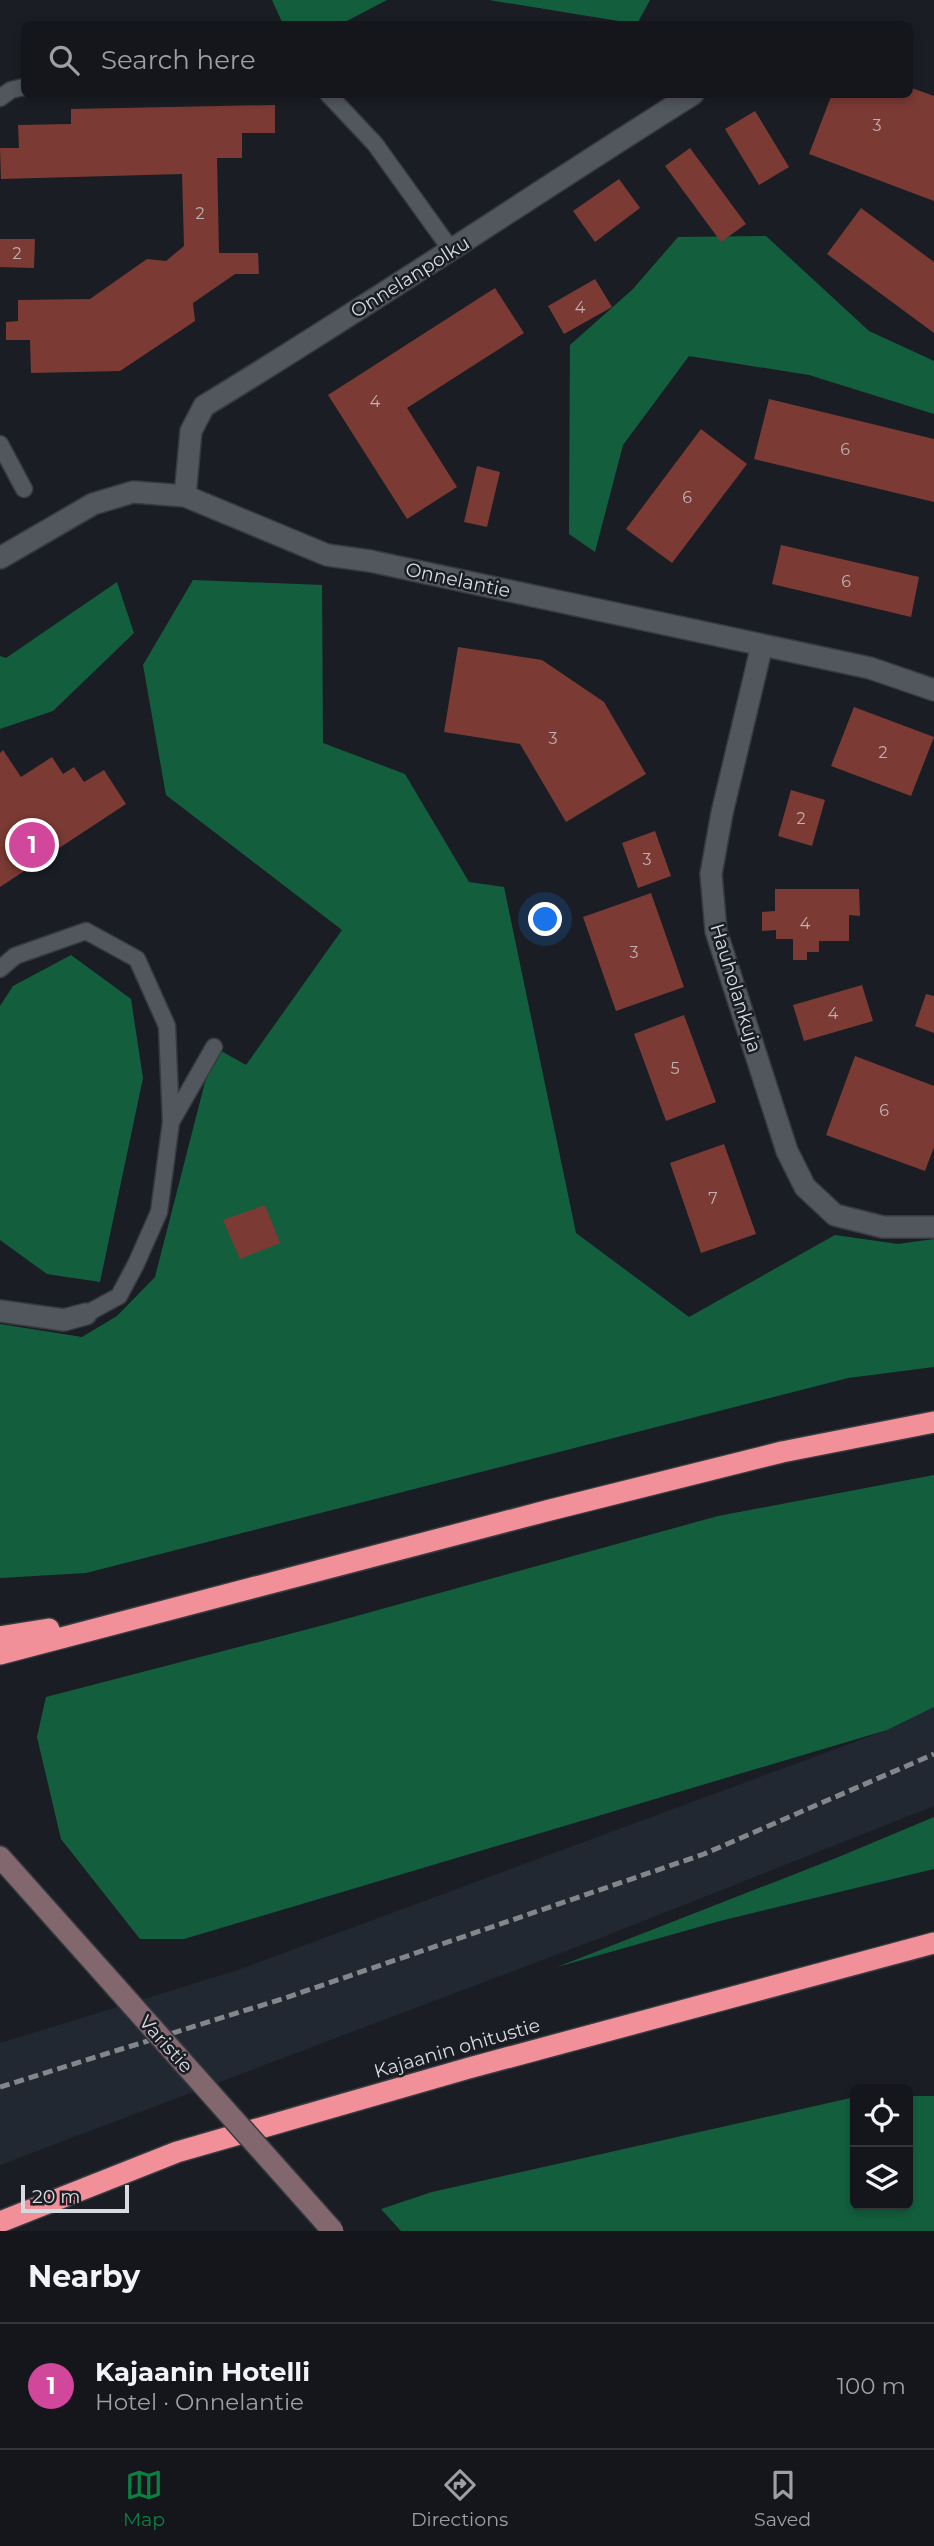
<!DOCTYPE html>
<html lang="en">
<head>
<meta charset="utf-8">
<style>
  body { margin:0; font-family:Montserrat,sans-serif; background:#1d1f24; color:#f1f3f6 }
  .controls { position:absolute; right:21px; bottom:21px; display:grid; overflow:hidden; border-radius:10px; box-shadow:0 4px 10px #0003 }
  .controls button { width:63px; height:63px; display:grid; place-items:center; padding:0; border:0; border-bottom:2px solid #33353a; background:#14161b; color:#f1f3f6; font:35px sans-serif }
  .scale { position:absolute; left:21px; bottom:18px; width:108px; box-sizing:border-box; padding-left:7px; border:4px solid #d7dade; border-top:0; font-size:19px; line-height:24px; white-space:nowrap; color:#d7dade; -webkit-text-stroke:5px #1a1e24; paint-order:stroke }
  .you { position:absolute; left:546px; top:920px; width:24px; height:24px; margin:-18px; border:5px solid #fff; border-radius:50%; background:#1a73e8; box-shadow:0 0 0 10px #1a73e833 }
  .badge { display:grid; place-items:center; width:46px; height:46px; border-radius:50%; background:#0b8043; color:#fff; font-size:23px; font-weight:700 }
  .pin { position:absolute; translate:-50% -50%; border:4px solid #fff; box-shadow:0 2px 7px #0006 }
  .list { margin:0; padding:0; list-style:none }
  h2 { display:flex; justify-content:space-between; align-items:center; height:91px; margin:0; padding:0 28px; font-size:30px }
  h2 small { font-size:23px; font-weight:400; color:#9d9fa3 }
  .list li { display:grid; grid-template-columns:46px 1fr auto; gap:21px; align-items:center; box-sizing:border-box; height:126px; padding:0 28px; border-top:2px solid #33353a }
  .list b { display:block; font-size:26px; white-space:nowrap }
  .list p { margin:0; font-size:23px; white-space:nowrap; color:#9d9fa3 }
  .list em { font-size:23px; font-style:normal; color:#9d9fa3 }
  .icon { flex:none; width:38px; height:38px; fill:none; stroke:currentColor; stroke-width:2; stroke-linecap:round; stroke-linejoin:round }
  .map { position:relative; flex:none; width:934px; height:2231px; overflow:hidden }
  .search { position:absolute; background:#14161b; box-shadow:0 4px 10px #0003; left:21px; right:21px; top:21px; height:77px; display:flex; align-items:center; gap:18px; box-sizing:border-box; padding:0 24px; border-radius:10px; color:#9d9fa3; font-size:26px }
  .sheet { height:217px; background:#14161b }
  nav { display:flex; justify-content:space-around; align-items:center; box-sizing:border-box; height:98px; border-top:2px solid #33353a; background:#14161b; font-size:19px; color:#9d9fa3 }
  nav a { display:grid; justify-items:center; gap:4px }
  nav .on { color:#0b8043 }
  .map>svg:first-child { display:block }
</style>
</head>
<body>
<div class="map">
<svg width="934" height="2231" viewBox="0 0 934 2231">
  <rect width="100%" height="100%" fill="#1a1e24"/>
  <!-- built -->
  <path fill="#212832" d="M934,1707V1806L603,1937L0,2165V2043L235,1971L887,1730Z"/>
  <!-- forest -->
  <path fill="#135f3d" d="M272,0H387L341,24H283Z
    M489,0H650L637,24Z
    M766,236L869,331L934,361V414L809,375L689,356L623,445L595,552L569,534L570,345L633,289L678,237Z
    M193,580L322,585L323,743L405,774L469,882L504,887L576,1233L689,1317L835,1235L898,1244L934,1239V1367L848,1378L86,1573L0,1578V1324L82,1337L117,1316L155,1277L214,1047L246,1065L342,930L166,795L143,665Z
    M117,582L134,633L53,711L0,729V656L6,658Z
    M71,955L131,999L143,1078L100,1282L47,1274L0,1240V1006L13,986Z
    M934,1475V1707L887,1730L184,1939H140L61,1839L37,1737L46,1697L324,1625L718,1516Z
    M934,1817V1869L720,1921L557,1967L841,1856Z
    M908,2096H934V2231H401L381,2209L432,2192L855,2097V2205H908Z"/>
  <!-- building -->
  <path fill="#7b3a34" d="M909,87L934,96V201L809,154L832,94H909Z
    M275,105V133H242V158H217L219,253H258L259,274H235L193,303L195,321L120,371L31,373L30,340H6V322L18,321V300L90,299L147,259L166,261L184,246L182,174L1,179L0,148H19L18,125L71,124V109Z
    M755,111L789,167L759,185L725,129Z
    M690,148L746,224L721,242L665,166Z
    M619,179L640,208L595,242L573,211Z
    M861,208L934,262V333L827,254Z
    M0,239H35L34,268L0,267Z
    M595,279L612,307L564,334L548,306Z
    M495,288L524,333L407,408L457,487L407,519L328,395Z
    M769,399L934,439V502L754,459Z
    M701,429L747,464L672,563L626,529Z
    M477,466L500,472L487,527L464,522Z
    M781,545L919,577L911,617L772,584Z
    M458,647L542,660L604,702L646,774L566,822L520,744L444,732Z
    M854,707L934,737L911,796L831,766Z
    M3,750L21,777L52,757L63,774L74,767L84,782L104,770L126,804L0,887V753Z
    M791,790L825,800L812,846L778,836Z
    M655,831L671,876L638,888L622,843Z
    M775,889H859L860,916L849,915V941H819V952H807V960H793V939H776V930L762,931V912L775,911Z
    M651,893L684,987L616,1011L583,917Z
    M862,985L873,1021L804,1041L793,1005Z
    M926,994L934,996V1033L915,1026Z
    M684,1015L716,1102L666,1121L634,1034Z
    M855,1056L934,1086V1147L925,1171L826,1135Z
    M724,1144L756,1234L701,1253L670,1163Z
    M265,1205L280,1243L240,1259L223,1220Z"/>
  <g fill="none" stroke-linecap="round" stroke-linejoin="round">
    <!-- lane casing -->
    <g stroke="#373a3f" stroke-width="19">
      <path id="lane" d="M328,94L375,144L452,251
        M0,98L11,90L24,87
        M0,444L24,489
        M0,969L15,956L86,931L137,959L167,1026L171,1122
        M86,1314L119,1296L136,1264L159,1212L171,1122L214,1047"/>
    </g>
    <!-- street casing -->
    <g stroke="#373a3f" stroke-width="24">
      <path id="street" d="M185,496L191,431L204,406C369,306 529,197 693,94
        M0,558L93,504L133,492L185,496L327,555L370,561L870,668L934,690
        M762,645L722,813L711,874L716,931L787,1151L805,1187L835,1215L883,1227H934
        M0,1311L64,1320L86,1314"/>
    </g>
    <!-- secondary casing -->
    <g stroke="#373a3f" stroke-width="24">
      <path id="secondary" d="M0,1857L107,1977"/>
    </g>
    <!-- highway casing -->
    <g stroke="#373a3f" stroke-width="24">
      <path id="highway" d="M0,1637L49,1629
        M0,1654L550,1510L782,1452L934,1422
        M0,2222L177,2152L469,2068L934,1943"/>
    </g>
    <!-- lane -->
    <use href="#lane" stroke="#52565d" stroke-width="16"/>
    <!-- street -->
    <use href="#street" stroke="#52565d" stroke-width="21"/>
    <!-- secondary -->
    <use href="#secondary" stroke="#82676f" stroke-width="21"/>
    <!-- highway -->
    <use href="#highway" stroke="#f19098" stroke-width="21"/>
    <!-- rail -->
    <path stroke="#83868b" stroke-width="5" stroke-dasharray="10 5" stroke-linecap="butt" d="M0,2087L285,1998L704,1854L934,1754"/>
    <!-- secondary-bridge casing -->
    <g stroke="#373a3f" stroke-width="24" stroke-linecap="butt">
      <path id="secondary-bridge" d="M107,1977L333,2231"/>
    </g>
    <!-- secondary-bridge -->
    <use href="#secondary-bridge" stroke="#82676f" stroke-width="21"/>
  </g>
  <g text-anchor="middle" dominant-baseline="central" stroke-width="5" stroke-linejoin="round" paint-order="stroke">
    <!-- number labels -->
    <g font-size="16" fill="#c0b2b4">
      <text x="877" y="125">3</text>
      <text x="200" y="213">2</text>
      <text x="17" y="253">2</text>
      <text x="580" y="307">4</text>
      <text x="375" y="401">4</text>
      <text x="845" y="449">6</text>
      <text x="687" y="497">6</text>
      <text x="846" y="581">6</text>
      <text x="553" y="738">3</text>
      <text x="883" y="752">2</text>
      <text x="801" y="818">2</text>
      <text x="647" y="859">3</text>
      <text x="805" y="923">4</text>
      <text x="634" y="952">3</text>
      <text x="833" y="1013">4</text>
      <text x="675" y="1068">5</text>
      <text x="884" y="1110">6</text>
      <text x="713" y="1198">7</text>
    </g>
    <!-- street labels -->
    <g font-size="19" fill="#d7dade" stroke="#1a1e24">
      <text transform="translate(410 277) rotate(-32)">Onnelanpolku</text>
      <text transform="translate(458 580) rotate(12)">Onnelantie</text>
      <text transform="translate(736 988) rotate(73)">Hauholankuja</text>
      <text transform="translate(166 2044) rotate(48)">Varistie</text>
      <text transform="translate(457 2048) rotate(-16)">Kajaanin ohitustie</text>
    </g>
  </g>
</svg>
<div class="controls">
<button><svg class="icon" aria-label="locate" viewBox="0 0 24 24"><circle cx="12" cy="12" r="6"/><path d="M12 2v4M12 18v4M2 12h4M18 12h4"/></svg></button>
<button><svg class="icon" aria-label="layers" viewBox="0 0 24 24"><path d="M12 4l9 5-9 5-9-5zM3 14l9 5 9-5"/></svg></button>
</div>
<div class="scale">20 m</div>
<div class="you"></div>
<div class="pin badge" style="left:32px;top:845px;background:#d1479c">1</div>
<div class="search"><svg class="icon" aria-label="search" viewBox="0 0 24 24"><circle cx="10" cy="10" r="6"/><path d="M15 15l6 6"/></svg>Search here</div>
</div>
<section class="sheet">
<h2>Nearby<small></small></h2>
<ul class="list">
<li><span class="badge" style="background:#d1479c">1</span><div><b>Kajaanin Hotelli</b><p>Hotel · Onnelantie</p></div><em>100 m</em></li>
</ul>
</section>
<nav>
<a class="on"><svg class="icon" aria-label="map" viewBox="0 0 24 24"><path d="M3 6l6-2 6 2 6-2v14l-6 2-6-2-6 2zM9 4v14M15 6v14"/></svg>Map</a>
<a><svg class="icon" aria-label="directions" viewBox="0 0 24 24"><path d="M12 3l9 9-9 9-9-9zM9 14v-3h6M13 9l2 2-2 2"/></svg>Directions</a>
<a><svg class="icon" aria-label="saved" viewBox="0 0 24 24"><path d="M7 4h10v16l-5-4-5 4z"/></svg>Saved</a>
</nav>
</body>
</html>
